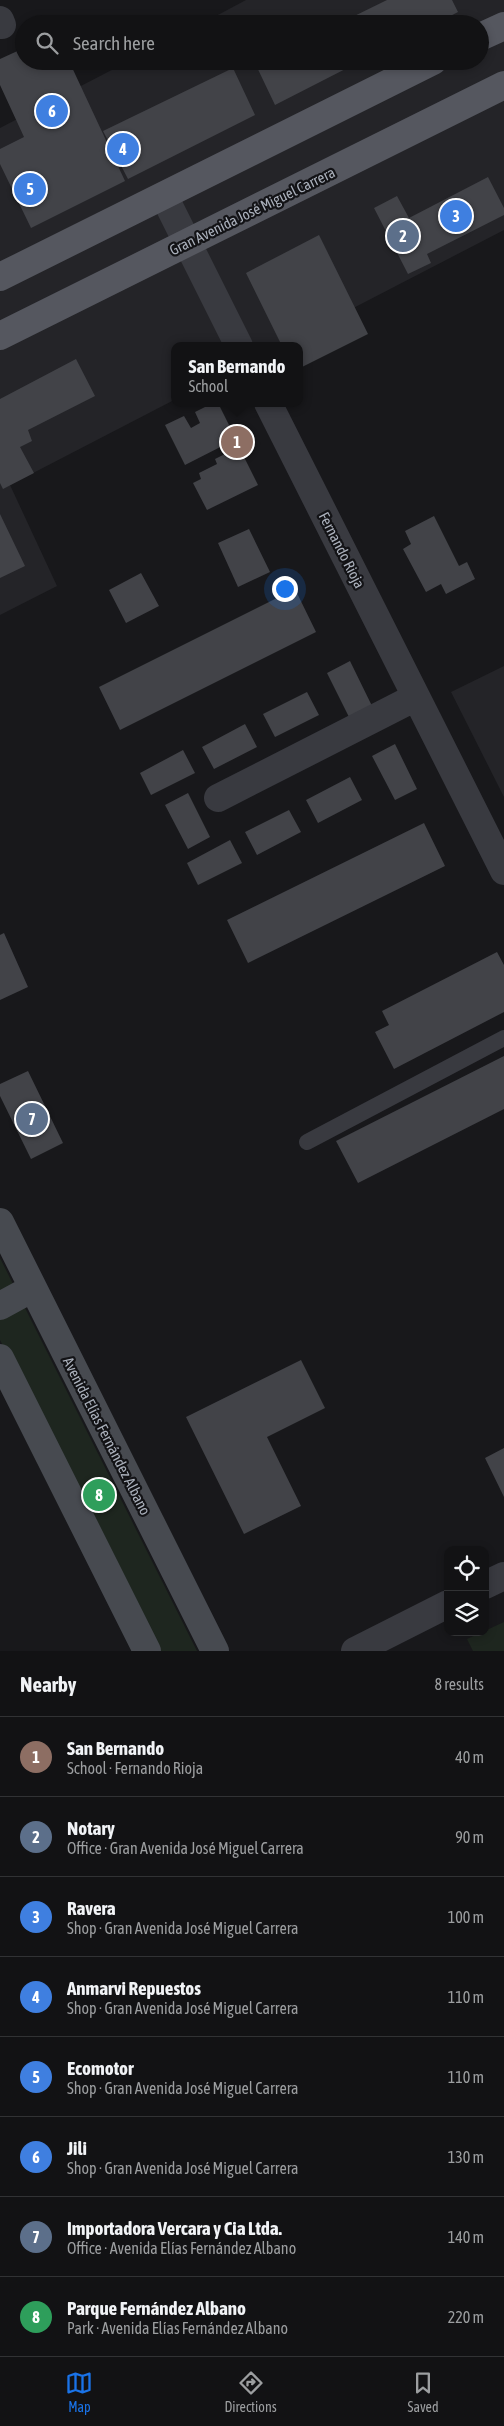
<!DOCTYPE html>
<html lang="en">
<head>
<meta charset="utf-8">
<style>
  body { margin:0; font-family:"Asap Condensed",sans-serif; background:#1f2022; color:#f1f3f6 }
  .controls { position:absolute; right:15px; bottom:15px; display:grid; overflow:hidden; border-radius:10px; box-shadow:0 2px 8px #0003 }
  .controls button { width:45px; height:45px; display:grid; place-items:center; padding:0; border:0; border-bottom:1px solid #313234; background:#121214; color:#f1f3f6; font:25px sans-serif }
  .you { position:absolute; left:284px; top:588px; width:18px; height:18px; margin:-12px; border:4px solid #fff; border-radius:50%; background:#1a73e8; box-shadow:0 0 0 8px #1a73e833 }
  .badge { display:grid; place-items:center; width:32px; height:32px; border-radius:50%; background:#1a73e8; color:#fff; font-size:16px; font-weight:700 }
  .pin { position:absolute; translate:-50% -50%; border:2px solid #fff; box-shadow:0 1px 5px #0006 }
  .popup { position:absolute; left:171px; top:342px; width:132px; height:65px; box-sizing:border-box; display:grid; place-content:center; border-radius:10px; background:#121214; filter:drop-shadow(0 1px 4px #0005); font-size:16px; white-space:nowrap; color:#9c9ea0 }
  .popup b { font-size:19px; color:#f1f3f6 }
  .popup::after { content:''; position:absolute; left:50%; top:100%; margin-left:-10px; border:10px solid transparent; border-top-color:#121214 }
  .list { margin:0; padding:0; list-style:none }
  h2 { display:flex; justify-content:space-between; align-items:center; height:65px; margin:0; padding:0 20px; font-size:21px }
  h2 small { font-size:16px; font-weight:400; color:#9c9ea0 }
  .list li { display:grid; grid-template-columns:32px 1fr auto; gap:15px; align-items:center; box-sizing:border-box; height:80px; padding:0 20px; border-top:1px solid #313234 }
  .list b { display:block; font-size:19px; white-space:nowrap }
  .list p { margin:0; font-size:16px; white-space:nowrap; color:#9c9ea0 }
  .list em { font-size:16px; font-style:normal; color:#9c9ea0 }
  .icon { flex:none; width:28px; height:28px; fill:none; stroke:currentColor; stroke-width:2; stroke-linecap:round; stroke-linejoin:round }
  .map { position:relative; flex:none; width:504px; height:1651px; overflow:hidden }
  .search { position:absolute; background:#121214; box-shadow:0 2px 8px #0003; left:15px; right:15px; top:15px; height:55px; display:flex; align-items:center; gap:12px; box-sizing:border-box; padding:0 18px; border-radius:28px; color:#9c9ea0; font-size:19px }
  .sheet { height:705px; background:#121214 }
  nav { display:flex; justify-content:space-around; align-items:center; box-sizing:border-box; height:70px; border-top:1px solid #313234; background:#121214; font-size:14px; color:#9c9ea0 }
  nav a { display:grid; justify-items:center; gap:2px }
  nav .on { color:#1a73e8 }
  .map>svg:first-child { display:block }
</style>
</head>
<body>
<div class="map">
<svg width="504" height="1651" viewBox="0 0 504 1651">
  <rect width="100%" height="100%" fill="#18181b"/>
  <!-- built -->
  <path fill="#242428" d="M246,0H504V230L280,346H174V400L10,485L57,586L0,615V128L129,61H480V24H201Z
    M504,666V797L451,692Z"/>
  <!-- green -->
  <path fill="#1e261f" d="M0,1258L197,1651H156L0,1340Z
    M504,1622V1651H473L467,1639Z"/>
  <!-- building -->
  <path fill="#424348" d="M387,0H452L458,12L435,24H338Z
    M24,48V61H69L125,181L31,228L0,164V149L24,137L0,85V59Z
    M254,61H361L275,105Z
    M233,68L255,115L128,179L103,131Z
    M488,177L504,208V215L427,254L431,263L408,274L374,208L397,196L409,218Z
    M319,235L368,334L300,368V346H282L246,273Z
    M76,359L95,396L28,430L32,441L20,447L34,473L3,489L0,483V399Z
    M213,403H218L236,439L185,465L165,425L184,416L191,428L200,423L195,412Z
    M239,447L258,485L207,510L193,483L201,479L199,473L217,464L215,459Z
    M0,514L25,566L0,578Z
    M434,516L459,566L467,562L475,579L446,594L441,584L426,592L403,549L411,544L405,531Z
    M249,529L270,572L238,587L218,543Z
    M141,573L159,606L126,623L109,590Z
    M295,589L316,632L120,730L99,687Z
    M350,661L372,706L349,717L327,673Z
    M307,692L319,715L275,737L263,714Z
    M245,724L257,747L214,769L202,747Z
    M395,744L417,789L395,800L372,756Z
    M183,750L195,773L151,795L140,773Z
    M350,777L362,800L318,823L306,800Z
    M188,793L210,837L188,849L165,805Z
    M289,810L301,832L257,855L245,832Z
    M424,823L445,866L248,963L227,920Z
    M230,840L242,863L198,885L187,863Z
    M4,933L28,987L0,1000V935Z
    M497,952L504,965V1012L394,1069L375,1032L389,1025L382,1011Z
    M504,1056V1109L358,1183L336,1141Z
    M28,1071L63,1143L31,1159L0,1096V1084Z
    M301,1360L325,1408L267,1437L301,1506L244,1534L186,1417Z
    M504,1448V1497L485,1458Z"/>
  <g fill="none" stroke-linecap="round" stroke-linejoin="round">
    <!-- lane -->
    <path stroke="#393a40" stroke-width="16" d="M307,1142L504,1038"/>
    <!-- street -->
    <path stroke="#393a40" stroke-width="28" d="M0,20L2,25
      M164,196L239,346
      M268,403L504,871
      M218,798L416,697
      M485,1585L504,1576
      M355,1651L448,1604"/>
    <!-- secondary -->
    <path stroke="#474a50" stroke-width="28" d="M0,1222L215,1651
      M0,1306L33,1288
      M0,1358L147,1651"/>
    <!-- primary -->
    <path stroke="#55575f" stroke-width="28" d="M480,37L504,26
      M0,277L433,61
      M0,336L504,85"/>
  </g>
  <g text-anchor="middle" dominant-baseline="central" stroke-width="4.5" stroke-linejoin="round" paint-order="stroke">
    <!-- street labels -->
    <g font-size="15" fill="#aab0bb" stroke="#131316">
      <text transform="translate(252 211) rotate(-26)">Gran Avenida José Miguel Carrera</text>
      <text transform="translate(342 550) rotate(63)">Fernando Rioja</text>
      <text transform="translate(107 1436) rotate(63)">Avenida Elías Fernández Albano</text>
    </g>
  </g>
</svg>
<div class="controls">
<button><svg class="icon" aria-label="locate" viewBox="0 0 24 24"><circle cx="12" cy="12" r="6"/><path d="M12 2v4M12 18v4M2 12h4M18 12h4"/></svg></button>
<button><svg class="icon" aria-label="layers" viewBox="0 0 24 24"><path d="M12 4l9 5-9 5-9-5zM3 14l9 5 9-5"/></svg></button>
</div>
<div class="you"></div>
<div class="pin badge" style="left:237px;top:442px;background:#8d6e63">1</div>
<div class="popup"><b>San Bernando</b>School</div>
<div class="pin badge" style="left:403px;top:236px;background:#5c6f8a">2</div>
<div class="pin badge" style="left:456px;top:216px;background:#3f7fe0">3</div>
<div class="pin badge" style="left:123px;top:149px;background:#3f7fe0">4</div>
<div class="pin badge" style="left:30px;top:189px;background:#3f7fe0">5</div>
<div class="pin badge" style="left:52px;top:111px;background:#3f7fe0">6</div>
<div class="pin badge" style="left:32px;top:1119px;background:#5c6f8a">7</div>
<div class="pin badge" style="left:99px;top:1495px;background:#2e9e5b">8</div>
<div class="search"><svg class="icon" aria-label="search" viewBox="0 0 24 24"><circle cx="10" cy="10" r="6"/><path d="M15 15l6 6"/></svg>Search here</div>
</div>
<section class="sheet">
<h2>Nearby<small>8 results</small></h2>
<ul class="list">
<li><span class="badge" style="background:#8d6e63">1</span><div><b>San Bernando</b><p>School · Fernando Rioja</p></div><em>40 m</em></li>
<li><span class="badge" style="background:#5c6f8a">2</span><div><b>Notary</b><p>Office · Gran Avenida José Miguel Carrera</p></div><em>90 m</em></li>
<li><span class="badge" style="background:#3f7fe0">3</span><div><b>Ravera</b><p>Shop · Gran Avenida José Miguel Carrera</p></div><em>100 m</em></li>
<li><span class="badge" style="background:#3f7fe0">4</span><div><b>Anmarvi Repuestos</b><p>Shop · Gran Avenida José Miguel Carrera</p></div><em>110 m</em></li>
<li><span class="badge" style="background:#3f7fe0">5</span><div><b>Ecomotor</b><p>Shop · Gran Avenida José Miguel Carrera</p></div><em>110 m</em></li>
<li><span class="badge" style="background:#3f7fe0">6</span><div><b>Jili</b><p>Shop · Gran Avenida José Miguel Carrera</p></div><em>130 m</em></li>
<li><span class="badge" style="background:#5c6f8a">7</span><div><b>Importadora Vercara y Cia Ltda.</b><p>Office · Avenida Elías Fernández Albano</p></div><em>140 m</em></li>
<li><span class="badge" style="background:#2e9e5b">8</span><div><b>Parque Fernández Albano</b><p>Park · Avenida Elías Fernández Albano</p></div><em>220 m</em></li>
</ul>
</section>
<nav>
<a class="on"><svg class="icon" aria-label="map" viewBox="0 0 24 24"><path d="M3 6l6-2 6 2 6-2v14l-6 2-6-2-6 2zM9 4v14M15 6v14"/></svg>Map</a>
<a><svg class="icon" aria-label="directions" viewBox="0 0 24 24"><path d="M12 3l9 9-9 9-9-9zM9 14v-3h6M13 9l2 2-2 2"/></svg>Directions</a>
<a><svg class="icon" aria-label="saved" viewBox="0 0 24 24"><path d="M7 4h10v16l-5-4-5 4z"/></svg>Saved</a>
</nav>
</body>
</html>
